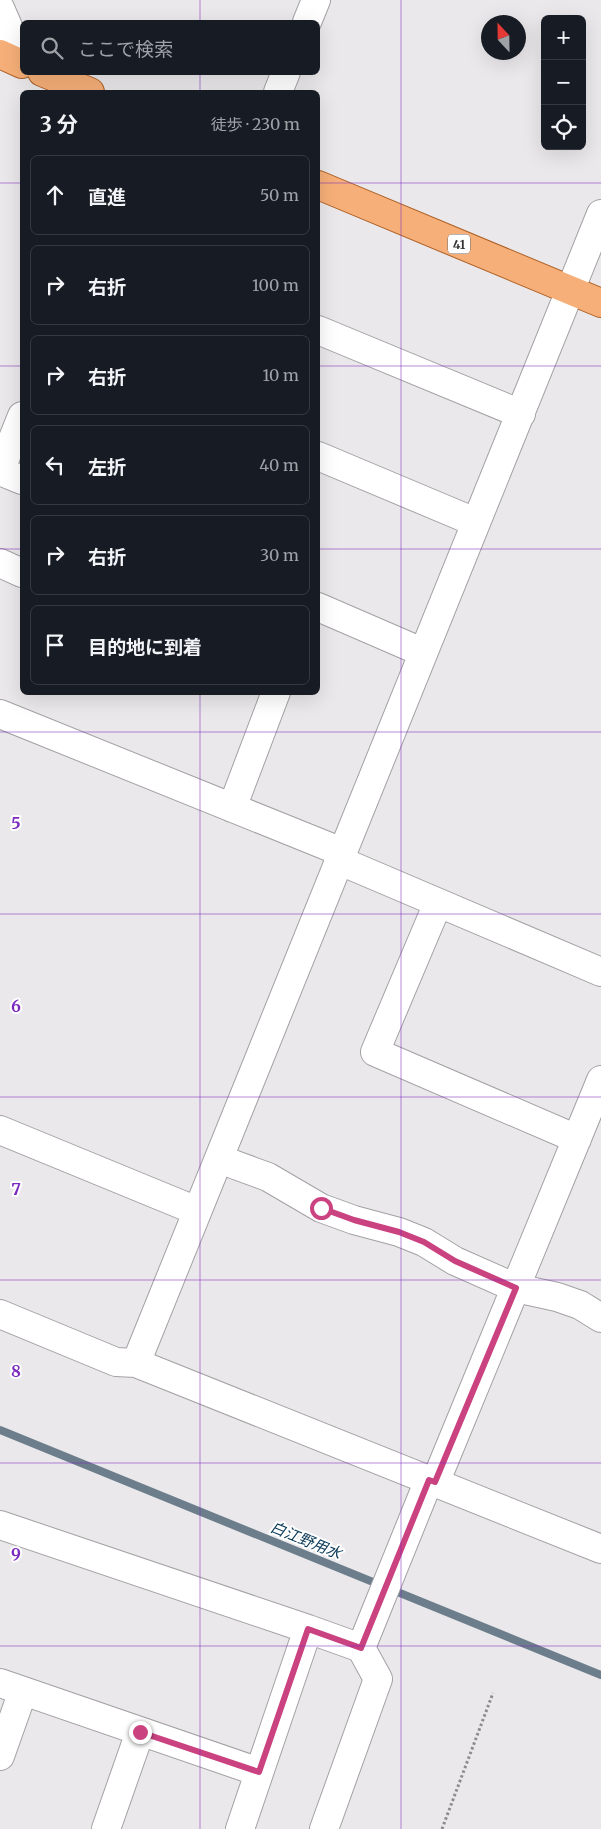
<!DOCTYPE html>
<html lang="ja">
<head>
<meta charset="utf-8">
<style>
  body { margin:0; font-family:Merriweather,"Noto Sans JP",serif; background:#20242c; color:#f1f3f6 }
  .controls { position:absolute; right:15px; top:15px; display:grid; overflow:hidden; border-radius:8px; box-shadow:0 5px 20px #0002 }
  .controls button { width:45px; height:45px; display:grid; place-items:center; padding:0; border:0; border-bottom:1px solid #363941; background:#171b24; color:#f1f3f6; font:25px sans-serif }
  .compass { position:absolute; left:481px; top:15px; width:45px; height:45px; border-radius:50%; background:#171b24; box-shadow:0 5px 20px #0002; rotate:338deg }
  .stop { position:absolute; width:15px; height:15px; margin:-11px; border:4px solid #ca4280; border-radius:50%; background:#fff }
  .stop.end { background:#ca4280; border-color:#fff; box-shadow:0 1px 5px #0008 }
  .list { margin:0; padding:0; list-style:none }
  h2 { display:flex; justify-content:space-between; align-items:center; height:65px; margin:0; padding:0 20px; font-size:21px }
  h2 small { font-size:16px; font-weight:400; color:#9ea1a6 }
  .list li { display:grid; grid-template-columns:32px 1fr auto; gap:15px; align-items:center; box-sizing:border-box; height:80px; margin:0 10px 10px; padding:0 10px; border:1px solid #363941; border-radius:8px }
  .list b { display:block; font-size:19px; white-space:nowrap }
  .list em { font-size:16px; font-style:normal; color:#9ea1a6 }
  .icon { flex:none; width:28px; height:28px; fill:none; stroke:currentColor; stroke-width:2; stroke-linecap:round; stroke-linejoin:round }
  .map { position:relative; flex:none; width:601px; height:1829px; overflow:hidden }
  .search { position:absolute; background:#171b24; box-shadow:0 5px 20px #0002; left:20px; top:20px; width:300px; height:55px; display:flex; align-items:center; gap:12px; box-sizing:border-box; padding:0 18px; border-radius:8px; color:#9ea1a6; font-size:19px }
  .panel { position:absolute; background:#171b24; box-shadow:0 5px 20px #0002; left:20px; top:90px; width:300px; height:605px; border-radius:8px }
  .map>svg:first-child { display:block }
</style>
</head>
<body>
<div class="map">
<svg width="601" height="1829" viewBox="0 0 601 1829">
  <rect width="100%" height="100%" fill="#eae8ea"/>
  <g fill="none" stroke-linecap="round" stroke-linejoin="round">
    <!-- stream -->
    <path stroke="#6c7d8c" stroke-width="8" d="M0,1430L601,1675"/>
    <!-- minor casing -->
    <g stroke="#a3a1a4" stroke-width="30">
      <path id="minor" d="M0,8L22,59
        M307,22L316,0
        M278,92L286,72
        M318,330L521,414
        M318,456L475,522
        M0,471L22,416
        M0,471L22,480
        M0,563L22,573
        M318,607L422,652
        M0,714L342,852
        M232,808L276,692
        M338,860L601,972
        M438,903L375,1052L577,1139
        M0,1130L197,1211
        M219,1159L268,1177L321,1208L354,1220L399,1232L424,1242L455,1261L516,1288L557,1297L580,1305L601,1318
        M0,1314L116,1362L136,1363L601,1549
        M136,1363L601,214
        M435,1483L601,1080
        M0,1525L308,1629L240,1829
        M308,1629L361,1648L429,1480
        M0,1683L259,1772
        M0,1756L23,1691
        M106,1829L140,1732
        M324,1829L378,1679L361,1648"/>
    </g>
    <!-- major casing -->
    <g stroke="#ad5f24" stroke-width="30">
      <path id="major" d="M0,54L22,64
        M42,72L90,92
        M318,185L601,303"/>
    </g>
    <!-- path -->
    <path stroke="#8d8b8d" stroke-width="3" stroke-dasharray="2.5 2.5" stroke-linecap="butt" d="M442,1829L493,1693"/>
    <!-- minor -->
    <use href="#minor" stroke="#fff" stroke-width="28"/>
    <!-- major -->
    <use href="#major" stroke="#f6af78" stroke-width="28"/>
  </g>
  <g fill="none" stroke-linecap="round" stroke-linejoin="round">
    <!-- route -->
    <path stroke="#ca4280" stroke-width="6" d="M140,1732L259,1772L308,1629L361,1648L429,1480L435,1482L516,1288L455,1261L424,1242L399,1232L354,1220L321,1208"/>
  </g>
  <!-- grid -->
  <path fill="none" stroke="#7b2cbf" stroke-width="1" stroke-opacity="0.55" d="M200,0V22M401,0V1829M200,72V92M0,183H22M318,183H601M0,366H22M318,366H601M0,549H22M318,549H601M200,692V1829M0,732H601M0,914H601M0,1097H601M0,1280H601M0,1463H601M0,1646H601"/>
  <g text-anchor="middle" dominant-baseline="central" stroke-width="4" stroke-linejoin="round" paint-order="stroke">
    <!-- shield labels -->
    <rect fill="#fff" stroke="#6e6d6e" stroke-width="1" x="448" y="234.5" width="22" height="19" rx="4"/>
    <g font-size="12" font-weight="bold" fill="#302f30">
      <text x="459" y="244">41</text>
    </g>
    <!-- water labels -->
    <g font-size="15" font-style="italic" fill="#083855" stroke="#fff">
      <text transform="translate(306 1540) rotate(22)">白江野用水</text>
    </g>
  </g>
  <g font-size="16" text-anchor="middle" font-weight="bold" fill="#7b2cbf" stroke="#fff" stroke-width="4" stroke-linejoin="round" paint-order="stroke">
    <text x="16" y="829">5</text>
    <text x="16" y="1012">6</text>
    <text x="16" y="1195">7</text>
    <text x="16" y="1377">8</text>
    <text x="16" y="1560">9</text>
  </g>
</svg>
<div class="controls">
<button>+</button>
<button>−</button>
<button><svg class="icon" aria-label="locate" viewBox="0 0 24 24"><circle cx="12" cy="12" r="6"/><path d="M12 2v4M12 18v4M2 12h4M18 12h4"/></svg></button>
</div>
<svg class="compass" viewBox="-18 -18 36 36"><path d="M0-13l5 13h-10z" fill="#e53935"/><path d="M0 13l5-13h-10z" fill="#9ea1a6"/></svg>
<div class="stop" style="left:321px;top:1208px"></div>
<div class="stop end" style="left:140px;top:1732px"></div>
<div class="search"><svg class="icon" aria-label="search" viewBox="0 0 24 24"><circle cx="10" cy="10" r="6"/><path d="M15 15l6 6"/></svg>ここで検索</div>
<section class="panel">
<h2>3 分<small>徒歩 · 230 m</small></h2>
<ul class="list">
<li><svg class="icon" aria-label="ahead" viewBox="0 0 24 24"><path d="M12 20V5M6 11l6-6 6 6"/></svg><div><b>直進</b></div><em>50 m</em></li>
<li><svg class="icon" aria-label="right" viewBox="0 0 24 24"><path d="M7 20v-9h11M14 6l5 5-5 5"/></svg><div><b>右折</b></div><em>100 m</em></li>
<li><svg class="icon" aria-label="right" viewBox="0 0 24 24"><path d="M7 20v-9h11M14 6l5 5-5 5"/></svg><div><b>右折</b></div><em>10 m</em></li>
<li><svg class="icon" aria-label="left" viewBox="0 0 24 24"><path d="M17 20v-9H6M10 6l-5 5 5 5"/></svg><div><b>左折</b></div><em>40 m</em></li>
<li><svg class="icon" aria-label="right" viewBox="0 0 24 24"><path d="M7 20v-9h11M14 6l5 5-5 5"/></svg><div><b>右折</b></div><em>30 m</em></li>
<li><svg class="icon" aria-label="arrive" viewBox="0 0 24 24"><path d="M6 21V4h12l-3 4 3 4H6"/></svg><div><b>目的地に到着</b></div></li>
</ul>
</section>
</div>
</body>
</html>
